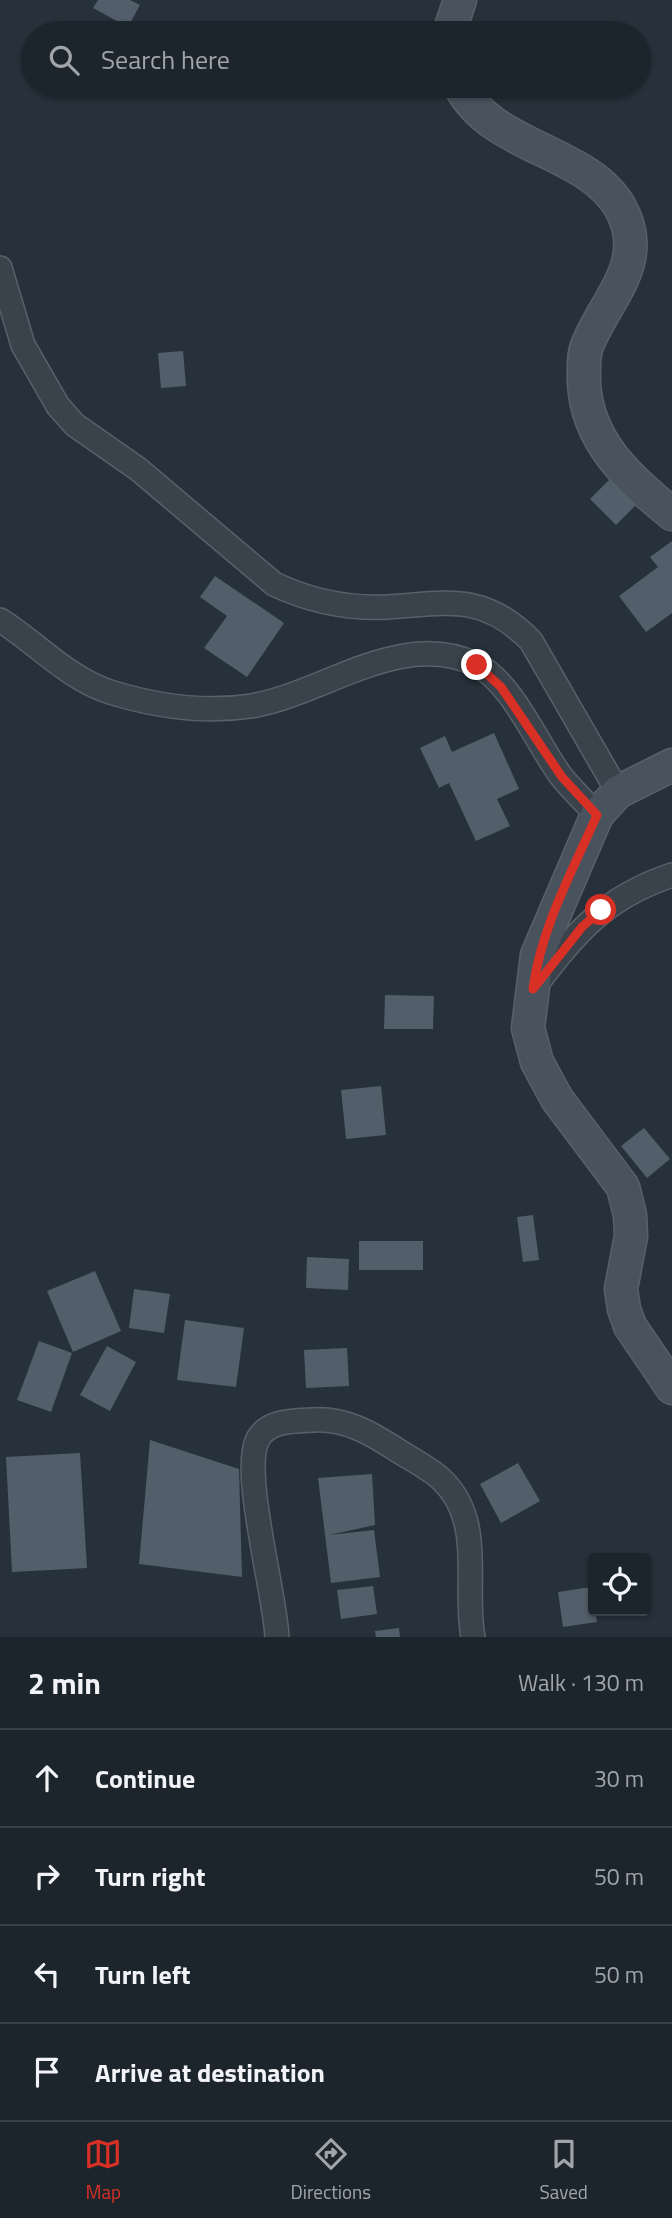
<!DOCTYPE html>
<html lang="en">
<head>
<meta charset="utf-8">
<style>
  body { margin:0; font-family:"Titillium Web",sans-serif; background:#252d34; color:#f1f3f6 }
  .controls { position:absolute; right:21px; bottom:21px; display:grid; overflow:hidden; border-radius:7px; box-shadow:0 2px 5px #0004 }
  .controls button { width:63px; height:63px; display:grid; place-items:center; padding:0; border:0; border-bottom:2px solid #3a4248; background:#1c252c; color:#f1f3f6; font:35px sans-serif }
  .stop { position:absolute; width:21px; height:21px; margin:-16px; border:5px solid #d93025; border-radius:50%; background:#fff }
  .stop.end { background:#d93025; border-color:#fff; box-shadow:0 2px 7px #0008 }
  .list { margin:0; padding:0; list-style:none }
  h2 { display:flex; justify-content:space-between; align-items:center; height:91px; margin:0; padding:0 28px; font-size:30px }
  h2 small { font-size:23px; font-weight:400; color:#a0a5a9 }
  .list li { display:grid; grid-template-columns:46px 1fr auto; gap:21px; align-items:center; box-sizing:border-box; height:98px; padding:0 28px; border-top:2px solid #3a4248 }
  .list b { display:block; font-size:26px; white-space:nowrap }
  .list em { font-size:23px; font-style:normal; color:#a0a5a9 }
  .icon { flex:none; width:38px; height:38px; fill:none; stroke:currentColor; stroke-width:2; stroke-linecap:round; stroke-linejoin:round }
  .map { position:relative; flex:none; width:672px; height:1637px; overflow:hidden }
  .search { position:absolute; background:#1c252c; box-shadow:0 2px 5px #0004; left:21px; right:21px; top:21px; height:77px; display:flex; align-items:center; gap:18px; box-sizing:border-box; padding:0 24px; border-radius:38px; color:#a0a5a9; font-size:26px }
  .sheet { height:483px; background:#1c252c }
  nav { display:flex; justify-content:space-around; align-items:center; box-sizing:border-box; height:98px; border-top:2px solid #3a4248; background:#1c252c; font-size:19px; color:#a0a5a9 }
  nav a { display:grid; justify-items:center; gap:4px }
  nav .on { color:#d93025 }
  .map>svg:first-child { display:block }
</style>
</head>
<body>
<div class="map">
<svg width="672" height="1637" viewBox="0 0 672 1637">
  <rect width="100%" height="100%" fill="#26313b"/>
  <!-- building -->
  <path fill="#525e69" d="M98,0H130L140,5L128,27L93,8Z
    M183,351L186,386L161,388L158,353Z
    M613,476L639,502L616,525L590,499Z
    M672,541V613L646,632L619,596L658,567L650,557Z
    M215,576L284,623L247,677L204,648L227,616L200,597Z
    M494,733L519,789L497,799L510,826L476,841L449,783L439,788L420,748L445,736L452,752Z
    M385,995L434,996L433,1029H384Z
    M381,1086L386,1135L346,1139L341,1090Z
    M644,1128L670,1159L647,1178L621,1146Z
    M533,1215L539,1260L523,1262L517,1217Z
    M359,1241H423V1270H359Z
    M307,1257L349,1259L348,1290L306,1288Z
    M95,1271L121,1331L73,1352L47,1291Z
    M134,1289L170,1294L164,1333L129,1328Z
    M185,1320L244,1328L236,1387L177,1380Z
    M39,1341L72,1353L51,1412L17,1400Z
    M107,1346L136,1362L110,1411L80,1395Z
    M347,1348L349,1386L306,1388L304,1350Z
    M150,1440L239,1469L242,1577L139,1564Z
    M80,1453L87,1568L12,1572L6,1457Z
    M518,1463L540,1501L501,1523L480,1484Z
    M372,1474L375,1525L329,1535L374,1530L380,1577L331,1583L318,1478Z
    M373,1586L377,1614L341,1619L337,1590Z
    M591,1587L597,1622L563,1627L558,1592Z
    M399,1628L400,1637H376L375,1631Z"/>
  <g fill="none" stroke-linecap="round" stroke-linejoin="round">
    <!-- street casing -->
    <g stroke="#586169" stroke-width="26">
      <path id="street" d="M0,268L23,345L58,406L75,425L138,469L274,584C310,601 348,609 388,607C449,603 484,593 531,641L618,792
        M0,620C37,643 67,678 110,692C155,706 205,713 251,706C324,694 400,629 475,664C512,681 537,744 561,776C572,790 585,802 597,815
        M533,989C575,934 603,898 672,875
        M277,1637C275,1593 242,1475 257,1441C266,1420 294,1421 313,1420C345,1418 371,1433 397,1450C411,1459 429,1468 441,1479C486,1521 463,1585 473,1637"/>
    </g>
    <!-- secondary casing -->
    <g stroke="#586169" stroke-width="35">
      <path id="secondary" d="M449,33L460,0
        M460,86C492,149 589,150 621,209C650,263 605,299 587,346C583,356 584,372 584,383C587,442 629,479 672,514
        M672,765L618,792L597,815L537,955L528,1028L537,1062L557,1099L623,1187L630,1215L631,1236L621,1289L624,1309L630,1326L672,1388"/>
    </g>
    <!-- street -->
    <use href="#street" stroke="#3a434b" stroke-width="23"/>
    <!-- secondary -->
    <use href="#secondary" stroke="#48535e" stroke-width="32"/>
  </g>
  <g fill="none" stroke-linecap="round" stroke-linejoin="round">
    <!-- route -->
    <path stroke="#d93025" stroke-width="9" d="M477,665L501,687L562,777L597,815C572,872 541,928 533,989L582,927L601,910"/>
  </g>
</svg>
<div class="controls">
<button><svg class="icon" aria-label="locate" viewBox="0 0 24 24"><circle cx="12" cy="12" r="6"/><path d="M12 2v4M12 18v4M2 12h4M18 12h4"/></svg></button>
</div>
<div class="stop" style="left:601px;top:910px"></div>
<div class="stop end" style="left:477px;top:665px"></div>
<div class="search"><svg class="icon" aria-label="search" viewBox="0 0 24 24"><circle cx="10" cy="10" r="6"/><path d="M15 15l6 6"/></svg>Search here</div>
</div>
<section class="sheet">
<h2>2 min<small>Walk · 130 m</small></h2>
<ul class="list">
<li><svg class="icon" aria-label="ahead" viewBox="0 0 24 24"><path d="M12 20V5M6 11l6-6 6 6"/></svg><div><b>Continue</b></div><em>30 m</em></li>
<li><svg class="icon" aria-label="right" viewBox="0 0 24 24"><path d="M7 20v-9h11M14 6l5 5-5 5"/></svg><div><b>Turn right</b></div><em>50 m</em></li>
<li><svg class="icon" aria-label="left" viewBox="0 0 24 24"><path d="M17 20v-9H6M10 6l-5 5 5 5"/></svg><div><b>Turn left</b></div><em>50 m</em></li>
<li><svg class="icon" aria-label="arrive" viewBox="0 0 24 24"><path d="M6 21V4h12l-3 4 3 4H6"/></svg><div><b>Arrive at destination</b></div></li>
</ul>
</section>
<nav>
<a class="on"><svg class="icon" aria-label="map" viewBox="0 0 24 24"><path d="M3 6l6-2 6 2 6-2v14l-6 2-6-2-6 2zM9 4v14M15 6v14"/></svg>Map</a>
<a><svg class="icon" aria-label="directions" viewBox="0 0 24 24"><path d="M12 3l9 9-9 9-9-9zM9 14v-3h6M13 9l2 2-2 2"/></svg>Directions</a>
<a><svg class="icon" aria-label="saved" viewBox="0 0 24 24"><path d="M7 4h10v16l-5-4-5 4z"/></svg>Saved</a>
</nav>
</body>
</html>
